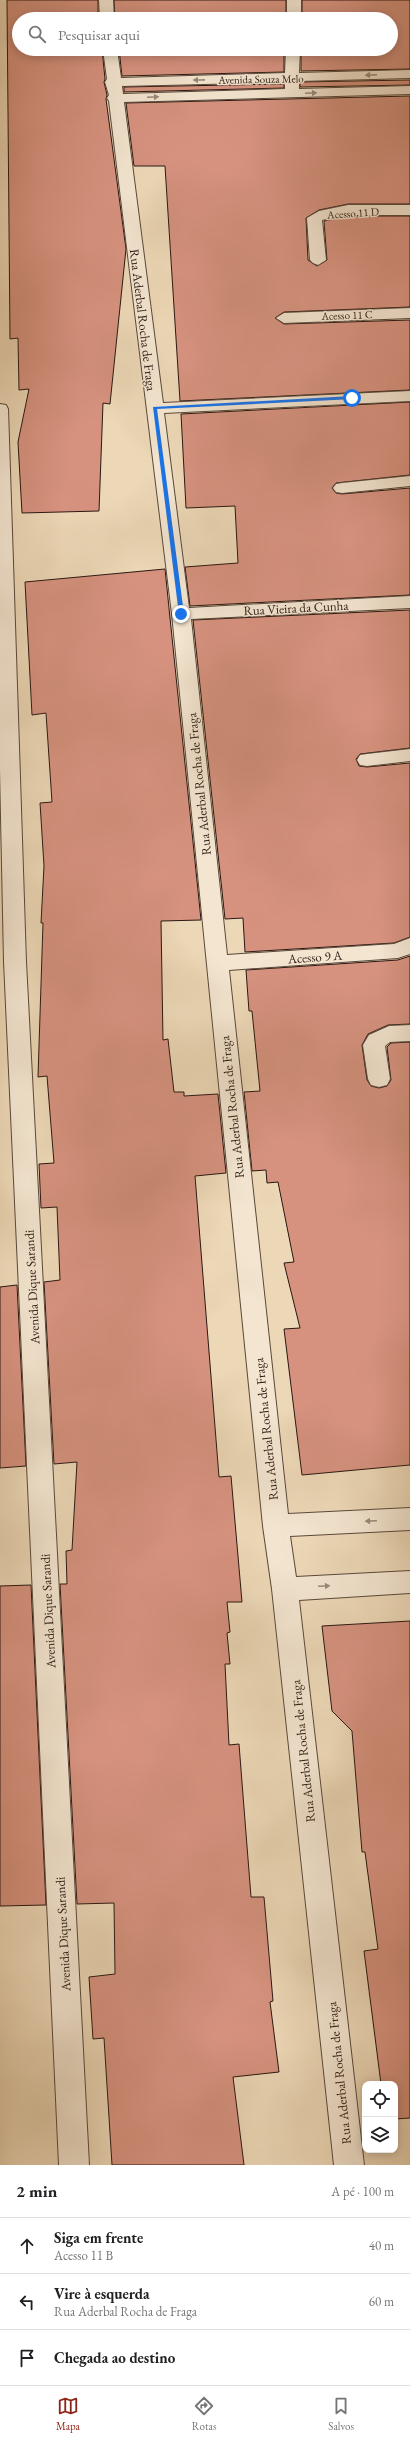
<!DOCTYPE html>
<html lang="pt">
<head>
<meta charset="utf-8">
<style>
  body { margin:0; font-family:"EB Garamond",serif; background:#f6f6f6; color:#202124 }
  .controls { position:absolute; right:12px; bottom:12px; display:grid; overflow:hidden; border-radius:8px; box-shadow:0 2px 10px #0003 }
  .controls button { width:36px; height:36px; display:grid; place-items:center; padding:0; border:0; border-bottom:1px solid #e0e0e0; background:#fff; color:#202124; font:20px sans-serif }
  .stop { position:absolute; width:12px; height:12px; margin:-9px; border:3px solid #1a73e8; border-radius:50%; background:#fff }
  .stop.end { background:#1a73e8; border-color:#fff; box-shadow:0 1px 4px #0008 }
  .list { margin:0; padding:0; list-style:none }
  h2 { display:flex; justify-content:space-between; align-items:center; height:52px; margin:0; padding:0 16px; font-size:17px }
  h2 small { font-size:13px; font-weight:400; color:#757577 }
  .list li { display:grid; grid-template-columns:26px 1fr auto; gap:12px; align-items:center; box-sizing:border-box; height:56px; padding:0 16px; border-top:1px solid #e0e0e0 }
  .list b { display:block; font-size:15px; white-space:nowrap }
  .list p { margin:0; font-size:13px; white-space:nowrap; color:#757577 }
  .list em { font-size:13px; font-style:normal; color:#757577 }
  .icon { flex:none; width:22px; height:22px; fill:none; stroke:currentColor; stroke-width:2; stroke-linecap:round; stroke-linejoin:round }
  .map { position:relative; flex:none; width:410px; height:2165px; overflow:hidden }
  .search { position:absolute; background:#fff; box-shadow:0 2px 10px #0003; left:12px; right:12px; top:12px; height:44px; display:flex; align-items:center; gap:10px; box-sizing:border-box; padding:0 14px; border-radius:22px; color:#757577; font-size:15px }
  .sheet { height:220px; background:#fff }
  nav { display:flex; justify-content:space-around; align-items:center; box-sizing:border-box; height:56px; border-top:1px solid #e0e0e0; background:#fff; font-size:11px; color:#757577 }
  nav a { display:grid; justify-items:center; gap:2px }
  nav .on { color:#8f2418 }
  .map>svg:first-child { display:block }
</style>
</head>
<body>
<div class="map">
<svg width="410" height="2165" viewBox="0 0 410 2165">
  <rect width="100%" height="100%" fill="#ecd7b6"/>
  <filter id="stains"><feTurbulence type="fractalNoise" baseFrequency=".005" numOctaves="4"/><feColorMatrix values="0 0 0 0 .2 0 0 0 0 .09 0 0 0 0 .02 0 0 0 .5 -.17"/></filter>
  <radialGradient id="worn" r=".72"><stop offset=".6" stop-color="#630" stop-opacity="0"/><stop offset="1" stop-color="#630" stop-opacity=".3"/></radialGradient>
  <!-- building -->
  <path fill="#d6927f" stroke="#2a1812" d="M7,0H98V19H19V49H102L105,79L104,82L107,95L106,99L126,249L110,404L103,403L99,511L22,513L18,442L29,389L19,390L18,338L10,339Z
    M114,0H286V19H115Z
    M302,0H410V69L301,71V49H391V19H302Z
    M119,49H284V72L122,76Z
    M410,80V85L300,87V82Z
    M284,84V88L124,92V87Z
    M410,96V204H348L319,210L306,218L308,260L317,266L327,260L324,221L348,216H410V307L284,312L275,318L284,324L410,320V390L180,401L165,166H134L126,103Z
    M410,402V475L336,483L332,488L336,493L342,494L410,488V595L190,606L185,567L238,563L235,506L186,508L181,414Z
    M165,569L201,920L161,921L163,1040L168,1039L174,1092H184V1096L218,1094L226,1173L195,1176L219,1477L231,1476L242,1602H227L230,1632L227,1633L230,1664H225L229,1745L239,1744L251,1897H264L273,2001L270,2002L279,2072L233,2077L244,2165H112L104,2038L93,2039L89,1977L115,1974L114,1903L77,1904L60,1584H67L66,1551L72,1550L77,1462L54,1464L44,1282L60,1280L57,1207L41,1208L39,1164L54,1163L47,1076L38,1077L43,923H41L44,866L40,803L52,802L46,713L32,715L25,582Z
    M410,610V748L360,754L356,759L359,766L367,767L410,763V937L394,943L245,952L243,918L225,919L193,620Z
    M410,956V1024L388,1025L368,1034L362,1045L367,1080L371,1086L379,1088L387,1086L391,1080L387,1047L391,1043L410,1042V1465L302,1475L284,1329L300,1328L284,1263L294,1262L278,1182L267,1183L266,1170L252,1171L244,1092L260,1091L252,1011H249L246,970L398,960Z
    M17,1285L26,1466L0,1468V1287Z
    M31,1585L46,1905L0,1906V1586Z
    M410,1621V2118L395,2119V2084H381L364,1951L378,1949L365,1852H362L352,1731L332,1711L322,1626Z"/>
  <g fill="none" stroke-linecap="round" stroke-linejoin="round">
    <!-- minor casing -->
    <g stroke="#5a483b" stroke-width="2">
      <path id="minor" d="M99,0H113L114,19H100Z
        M287,0H301V19H287Z
        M103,49H117L121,78L285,73L286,49H300L299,73L410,70V78L299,81V89L410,86V94L124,102L163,403L410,391V401L164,413L189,608L410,596V608L191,619L227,955L394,944L410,938V954L398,958L229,970L288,1514L410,1508V1530L290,1536L296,1577L410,1571V1593L299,1600L364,2165H334L272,1589L263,1526L172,614L109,101L107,98L109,95L105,82L107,79ZM285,82V89L123,94L122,86Z
        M348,205H410V215H348L322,220L326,260L318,265L313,263L310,260L307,218L319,211Z
        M410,308V318L284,323L276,318L284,313Z
        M0,404L6,405L8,409L26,962L89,2165H59L4,962L0,769Z
        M410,476V486L342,493L336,492L333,488L336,484L342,483Z
        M410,749V761L367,766L360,765L357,760L360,755L367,754Z
        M410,1025V1041L390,1042L385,1046L390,1079L387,1085L379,1087L371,1085L368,1079L363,1045L369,1035L389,1026Z"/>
    </g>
    <!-- minor -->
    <use href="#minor" fill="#f3e5d0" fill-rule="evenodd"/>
  </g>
  <!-- one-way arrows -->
  <defs><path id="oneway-solid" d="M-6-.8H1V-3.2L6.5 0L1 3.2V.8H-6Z"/></defs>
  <g fill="#99897a">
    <use href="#oneway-solid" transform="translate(371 75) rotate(178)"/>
    <use href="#oneway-solid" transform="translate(199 80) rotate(179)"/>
    <use href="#oneway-solid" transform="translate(311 93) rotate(-2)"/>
    <use href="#oneway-solid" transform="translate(153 97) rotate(-2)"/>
    <use href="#oneway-solid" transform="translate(371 1521) rotate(177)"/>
    <use href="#oneway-solid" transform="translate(324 1586) rotate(-3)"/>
  </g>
  <!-- route -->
  <path fill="#1a73e8" d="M352,396L354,399L157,409L184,614L179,615L153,407Z"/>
  <g text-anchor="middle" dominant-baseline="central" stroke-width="3" stroke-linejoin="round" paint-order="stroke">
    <!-- far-street labels -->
    <g font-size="11" fill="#2a1812" stroke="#f3e5d0">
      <text transform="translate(261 79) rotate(-1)">Avenida Souza Melo</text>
      <text transform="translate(353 213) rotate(-4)">Acesso 11 D</text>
      <text transform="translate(347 315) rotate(-2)">Acesso 11 C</text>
    </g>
    <!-- street labels -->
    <g font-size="13" fill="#2a1812" stroke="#f3e5d0">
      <text transform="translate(143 320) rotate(83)">Rua Aderbal Rocha de Fraga</text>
      <text transform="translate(296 608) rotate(-3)">Rua Vieira da Cunha</text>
      <text transform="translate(199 784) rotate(-96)">Rua Aderbal Rocha de Fraga</text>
      <text transform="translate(315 957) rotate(-4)">Acesso 9 A</text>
      <text transform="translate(232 1107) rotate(-96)">Rua Aderbal Rocha de Fraga</text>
      <text transform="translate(32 1287) rotate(-93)">Avenida Dique Sarandi</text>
      <text transform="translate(266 1429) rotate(-96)">Rua Aderbal Rocha de Fraga</text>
      <text transform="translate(48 1611) rotate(-93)">Avenida Dique Sarandi</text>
      <text transform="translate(303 1751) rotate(-96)">Rua Aderbal Rocha de Fraga</text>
      <text transform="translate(63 1934) rotate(-93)">Avenida Dique Sarandi</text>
      <text transform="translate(339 2073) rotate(-96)">Rua Aderbal Rocha de Fraga</text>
    </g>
  </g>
  <rect width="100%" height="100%" filter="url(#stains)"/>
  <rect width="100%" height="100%" fill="url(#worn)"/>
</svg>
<div class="controls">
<button><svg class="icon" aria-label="locate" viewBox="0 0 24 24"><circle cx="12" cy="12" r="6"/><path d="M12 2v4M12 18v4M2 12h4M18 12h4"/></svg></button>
<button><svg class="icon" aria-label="layers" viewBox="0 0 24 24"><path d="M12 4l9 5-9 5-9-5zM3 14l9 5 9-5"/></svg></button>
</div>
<div class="stop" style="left:352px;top:398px"></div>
<div class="stop end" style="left:181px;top:614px"></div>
<div class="search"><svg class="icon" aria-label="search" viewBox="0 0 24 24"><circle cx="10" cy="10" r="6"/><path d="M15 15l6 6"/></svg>Pesquisar aqui</div>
</div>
<section class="sheet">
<h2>2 min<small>A pé · 100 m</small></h2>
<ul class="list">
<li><svg class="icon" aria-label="ahead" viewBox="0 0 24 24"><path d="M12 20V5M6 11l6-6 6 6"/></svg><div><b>Siga em frente</b><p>Acesso 11 B</p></div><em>40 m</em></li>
<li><svg class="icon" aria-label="left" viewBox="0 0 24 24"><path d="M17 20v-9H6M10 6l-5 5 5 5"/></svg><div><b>Vire à esquerda</b><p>Rua Aderbal Rocha de Fraga</p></div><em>60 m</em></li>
<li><svg class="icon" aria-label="arrive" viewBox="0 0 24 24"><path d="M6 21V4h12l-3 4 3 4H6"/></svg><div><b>Chegada ao destino</b></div></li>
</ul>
</section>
<nav>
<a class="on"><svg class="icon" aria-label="map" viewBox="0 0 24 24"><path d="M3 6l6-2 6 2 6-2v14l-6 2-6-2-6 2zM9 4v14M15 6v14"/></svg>Mapa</a>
<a><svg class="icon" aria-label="directions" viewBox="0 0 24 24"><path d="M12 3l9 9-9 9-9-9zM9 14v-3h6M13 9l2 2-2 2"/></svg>Rotas</a>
<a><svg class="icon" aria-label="saved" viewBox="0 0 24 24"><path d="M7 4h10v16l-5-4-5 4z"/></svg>Salvos</a>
</nav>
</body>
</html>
